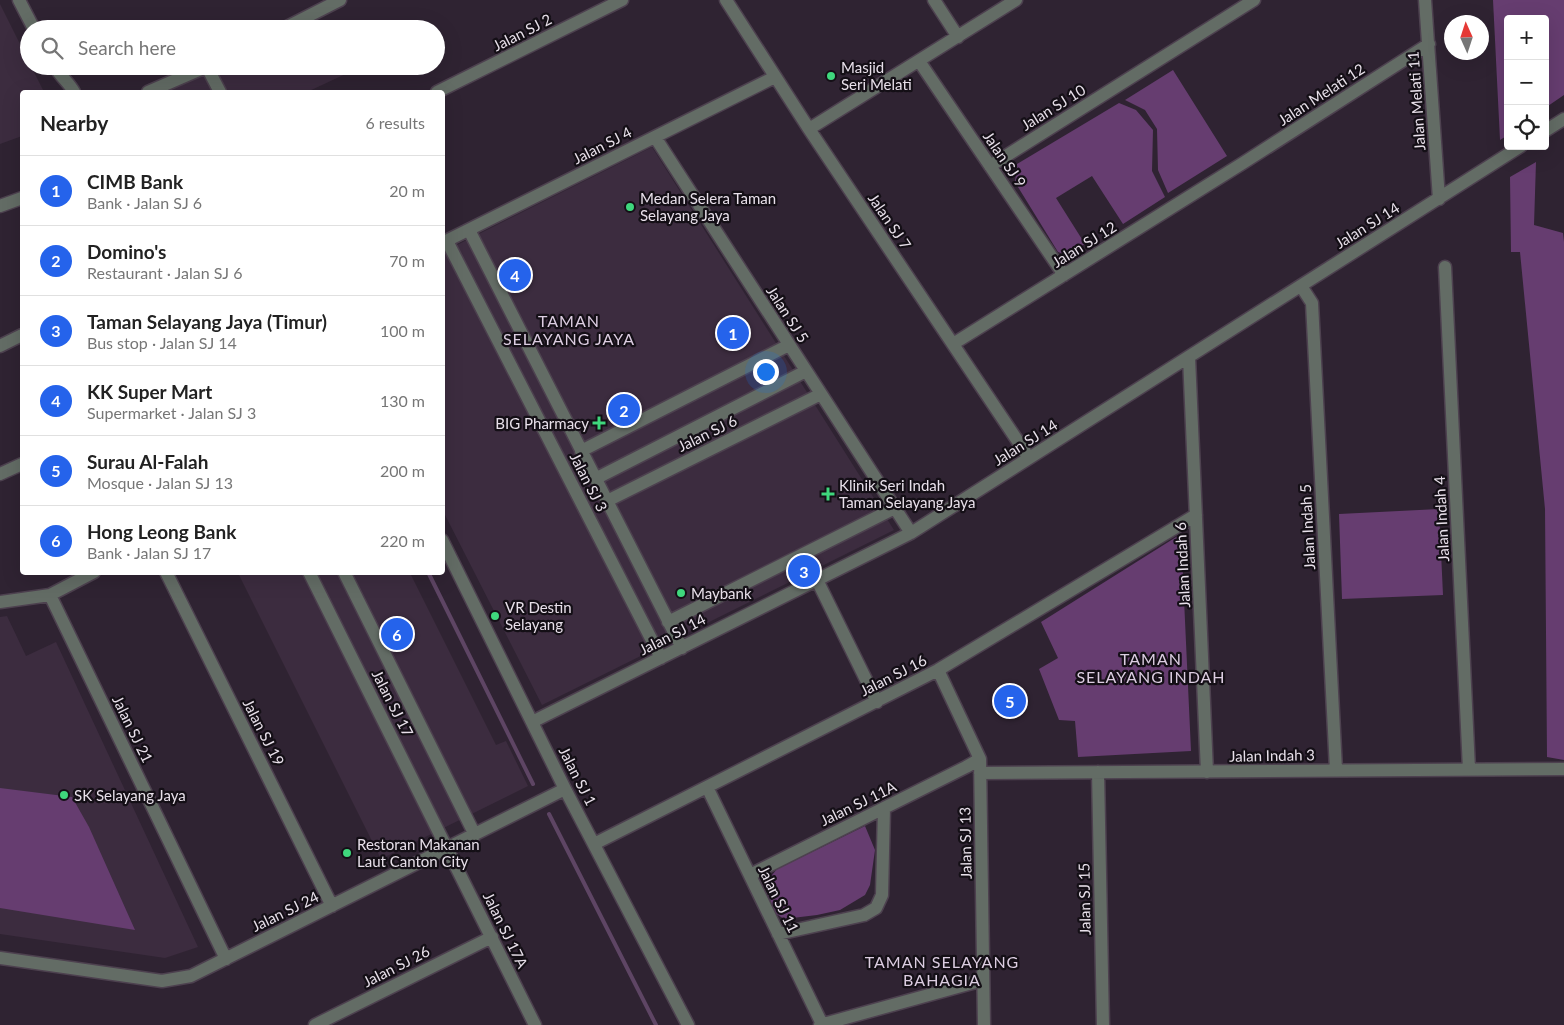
<!DOCTYPE html>
<html lang="en">
<head>
<meta charset="utf-8">
<style>
  body { margin:0; font-family:Lato,sans-serif; background:#f2f2f2; color:#222 }
  .controls { position:absolute; right:15px; top:15px; display:grid; overflow:hidden; border-radius:5px; box-shadow:0 5px 20px #0002 }
  .controls button { width:45px; height:45px; display:grid; place-items:center; padding:0; border:0; border-bottom:1px solid #e0e0e0; background:#fff; color:#222; font:25px sans-serif }
  .compass { position:absolute; left:1444px; top:15px; width:45px; height:45px; border-radius:50%; background:#fff; box-shadow:0 5px 20px #0002; rotate:357deg }
  .you { position:absolute; left:765px; top:371px; width:18px; height:18px; margin:-12px; border:4px solid #fff; border-radius:50%; background:#1a73e8; box-shadow:0 0 0 8px #1a73e833 }
  .badge { display:grid; place-items:center; width:32px; height:32px; border-radius:50%; background:#2563eb; color:#fff; font-size:16px; font-weight:700 }
  .pin { position:absolute; translate:-50% -50%; border:2px solid #fff; box-shadow:0 1px 5px #0006 }
  .list { margin:0; padding:0; list-style:none }
  h2 { display:flex; justify-content:space-between; align-items:center; height:65px; margin:0; padding:0 20px; font-size:21px }
  h2 small { font-size:16px; font-weight:400; color:#767676 }
  .list li { display:grid; grid-template-columns:32px 1fr auto; gap:15px; align-items:center; box-sizing:border-box; height:70px; padding:0 20px; border-top:1px solid #e0e0e0 }
  .list b { display:block; font-size:19px; white-space:nowrap }
  .list p { margin:0; font-size:16px; white-space:nowrap; color:#767676 }
  .list em { font-size:16px; font-style:normal; color:#767676 }
  .icon { flex:none; width:28px; height:28px; fill:none; stroke:currentColor; stroke-width:2; stroke-linecap:round; stroke-linejoin:round }
  .map { position:relative; flex:none; width:1564px; height:1025px; overflow:hidden }
  .search { position:absolute; background:#fff; box-shadow:0 5px 20px #0002; left:20px; top:20px; width:425px; height:55px; display:flex; align-items:center; gap:12px; box-sizing:border-box; padding:0 18px; border-radius:28px; color:#767676; font-size:19px }
  .panel { position:absolute; background:#fff; box-shadow:0 5px 20px #0002; left:20px; top:90px; width:425px; height:485px; border-radius:5px }
  .map>svg:first-child { display:block }
</style>
</head>
<body>
<div class="map">
<svg width="1564" height="1025" viewBox="0 0 1564 1025">
  <rect width="100%" height="100%" fill="#2f2332"/>
  <!-- built -->
  <path fill="#3c2c3f" d="M0,4L29,62V66H31L44,92H22V136L0,144Z
    M325,20L330,29H305Z
    M223,66H350L352,71L307,92H165Z
    M652,147L894,530L542,705L443,511V252Z
    M238,573H410L496,745L506,741L528,786L381,859Z
    M7,616L26,656L56,642L198,947L165,958L0,934V617Z"/>
  <!-- green -->
  <path fill="#663d70" d="M1493,0H1564V95L1545,108V19H1508V135L1500,140Z
    M1173,70L1227,156L1168,193L1158,170L1157,129L1145,110L1125,100Z
    M1119,103L1136,110L1153,130L1152,171L1165,197L1123,224L1092,176L1056,198L1085,244L1067,255L1058,252L1015,182L1017,164Z
    M1536,162L1534,225L1563,233L1564,242V760L1547,757L1545,509L1520,252H1511L1510,177Z
    M1439,509L1443,595L1342,599L1339,514Z
    M1181,534L1191,751L1078,757L1075,721L1059,720L1039,669L1058,658L1041,622Z
    M0,788L72,797L89,827L135,930L0,908Z
    M865,826L875,850L870,885L865,895L840,910L817,915L784,919L775,913L766,889L768,880L777,869Z"/>
  <g fill="none" stroke-linecap="round" stroke-linejoin="round">
    <!-- stream -->
    <path stroke="#5e4564" stroke-width="4" d="M428,572L533,784
      M549,814L656,1025"/>
    <!-- minor casing -->
    <g stroke="#4d414f" stroke-width="15">
      <path id="minor" d="M19,0L34,29
        M726,0L809,129L1029,458
        M934,0L958,37
        M1425,0L1439,199
        M283,29L340,0
        M919,61L1064,275
        M55,66C60,77 69,82 74,92
        M207,67L220,92
        M148,92L208,66
        M437,92L622,0
        M809,129L1016,0
        M1545,131L1564,119
        M655,137L911,533
        M990,166L1254,0
        M0,206L22,198
        M469,230L682,648
        M447,241L661,658
        M442,243L775,77
        M1445,267L1469,769
        M1301,286L1312,303L1336,770
        M953,344L1243,163L1429,44
        M0,346L22,335
        M1189,357L1207,772
        M581,451L789,345
        M0,474L22,464
        M595,479L806,371
        M607,501L821,394
        M442,540L565,789L688,1025
        M166,572L332,906
        M309,572L535,1025
        M344,572L475,835
        M817,580L877,702
        M50,595L226,959
        M0,602L50,595L94,572
        M668,622L895,508
        M938,670L980,759L984,1025
        M532,722L911,533L1521,146
        M1098,772L1103,1025
        M980,773L1564,769
        M707,787L822,1024
        M594,844L938,670L1196,515
        M750,875L966,767L980,759
        M778,934L864,915L876,908L882,895L884,808
        M0,958L162,981L191,976L565,789
        M315,1025L492,937
        M820,1025L983,980"/>
    </g>
    <!-- minor -->
    <use href="#minor" stroke="#636c65" stroke-width="12"/>
  </g>
  <!-- markers -->
  <g fill="#3fd77d" stroke="#140f16" stroke-width="2">
    <circle cx="831" cy="76" r="5"/>
    <circle cx="630" cy="207" r="5"/>
    <path d="M596.5 415.5h5v5h5v5h-5v5h-5v-5h-5v-5h5z"/>
    <path d="M825.5 486.5h5v5h5v5h-5v5h-5v-5h-5v-5h5z"/>
    <circle cx="681" cy="593" r="5"/>
    <circle cx="495" cy="616" r="5"/>
    <circle cx="64" cy="795" r="5"/>
    <circle cx="347" cy="853" r="5"/>
  </g>
  <g text-anchor="middle" dominant-baseline="central" stroke-width="4.5" stroke-linejoin="round" paint-order="stroke">
    <!-- street labels -->
    <g font-size="15" fill="#e8e0ea" stroke="#140f16">
      <text transform="translate(522 32) rotate(-27)">Jalan SJ 2</text>
      <text transform="translate(1321 94) rotate(-33)">Jalan Melati 12</text>
      <text transform="translate(1416 101) rotate(-94)">Jalan Melati 11</text>
      <text transform="translate(1053 107) rotate(-32)">Jalan SJ 10</text>
      <text transform="translate(602 145) rotate(-27)">Jalan SJ 4</text>
      <text transform="translate(1005 159) rotate(56)">Jalan SJ 9</text>
      <text transform="translate(890 221) rotate(56)">Jalan SJ 7</text>
      <text transform="translate(1367 225) rotate(-32)">Jalan SJ 14</text>
      <text transform="translate(1084 244) rotate(-32)">Jalan SJ 12</text>
      <text transform="translate(788 314) rotate(57)">Jalan SJ 5</text>
      <text transform="translate(707 433) rotate(-26)">Jalan SJ 6</text>
      <text transform="translate(1025 442) rotate(-32)">Jalan SJ 14</text>
      <text transform="translate(589 482) rotate(63)">Jalan SJ 3</text>
      <text transform="translate(1441 519) rotate(-93)">Jalan Indah 4</text>
      <text transform="translate(1307 527) rotate(-93)">Jalan Indah 5</text>
      <text transform="translate(1182 565) rotate(-93)">Jalan Indah 6</text>
      <text transform="translate(672 634) rotate(-27)">Jalan SJ 14</text>
      <text transform="translate(893 675) rotate(-27)">Jalan SJ 16</text>
      <text transform="translate(393 703) rotate(63)">Jalan SJ 17</text>
      <text transform="translate(133 729) rotate(64)">Jalan SJ 21</text>
      <text transform="translate(264 732) rotate(63)">Jalan SJ 19</text>
      <text transform="translate(1272 755) rotate(-1)">Jalan Indah 3</text>
      <text transform="translate(578 776) rotate(63)">Jalan SJ 1</text>
      <text transform="translate(858 803) rotate(-26)">Jalan SJ 11A</text>
      <text transform="translate(965 843) rotate(-91)">Jalan SJ 13</text>
      <text transform="translate(779 899) rotate(64)">Jalan SJ 11</text>
      <text transform="translate(1084 899) rotate(-91)">Jalan SJ 15</text>
      <text transform="translate(285 911) rotate(-26)">Jalan SJ 24</text>
      <text transform="translate(506 930) rotate(64)">Jalan SJ 17A</text>
      <text transform="translate(396 966) rotate(-27)">Jalan SJ 26</text>
    </g>
    <!-- poi labels -->
    <g font-size="15" fill="#e8e0ea" stroke="#140f16" text-anchor="start">
      <text x="841" y="67">Masjid<tspan x="841" dy="17">Seri Melati</tspan></text>
      <text x="640" y="198">Medan Selera Taman<tspan x="640" dy="17">Selayang Jaya</tspan></text>
      <text x="589" y="423" text-anchor="end">BIG Pharmacy</text>
      <text x="839" y="485">Klinik Seri Indah<tspan x="839" dy="17">Taman Selayang Jaya</tspan></text>
      <text x="691" y="593">Maybank</text>
      <text x="505" y="607">VR Destin<tspan x="505" dy="17">Selayang</tspan></text>
      <text x="74" y="795">SK Selayang Jaya</text>
      <text x="357" y="844">Restoran Makanan<tspan x="357" dy="17">Laut Canton City</tspan></text>
    </g>
    <!-- neighbourhood labels -->
    <g font-size="16" letter-spacing="1" fill="#dccde1" stroke="#140f16">
      <text x="569" y="320">TAMAN<tspan x="569" dy="18">SELAYANG JAYA</tspan></text>
      <text x="1151" y="658">TAMAN<tspan x="1151" dy="18">SELAYANG INDAH</tspan></text>
      <text x="942" y="961">TAMAN SELAYANG<tspan x="942" dy="18">BAHAGIA</tspan></text>
    </g>
  </g>
</svg>
<div class="controls">
<button>+</button>
<button>−</button>
<button><svg class="icon" aria-label="locate" viewBox="0 0 24 24"><circle cx="12" cy="12" r="6"/><path d="M12 2v4M12 18v4M2 12h4M18 12h4"/></svg></button>
</div>
<svg class="compass" viewBox="-18 -18 36 36"><path d="M0-13l5 13h-10z" fill="#e53935"/><path d="M0 13l5-13h-10z" fill="#767676"/></svg>
<div class="you"></div>
<div class="pin badge" style="left:733px;top:333px">1</div>
<div class="pin badge" style="left:624px;top:410px">2</div>
<div class="pin badge" style="left:804px;top:571px">3</div>
<div class="pin badge" style="left:515px;top:275px">4</div>
<div class="pin badge" style="left:1010px;top:701px">5</div>
<div class="pin badge" style="left:397px;top:634px">6</div>
<div class="search"><svg class="icon" aria-label="search" viewBox="0 0 24 24"><circle cx="10" cy="10" r="6"/><path d="M15 15l6 6"/></svg>Search here</div>
<section class="panel">
<h2>Nearby<small>6 results</small></h2>
<ul class="list">
<li><span class="badge">1</span><div><b>CIMB Bank</b><p>Bank · Jalan SJ 6</p></div><em>20 m</em></li>
<li><span class="badge">2</span><div><b>Domino's</b><p>Restaurant · Jalan SJ 6</p></div><em>70 m</em></li>
<li><span class="badge">3</span><div><b>Taman Selayang Jaya (Timur)</b><p>Bus stop · Jalan SJ 14</p></div><em>100 m</em></li>
<li><span class="badge">4</span><div><b>KK Super Mart</b><p>Supermarket · Jalan SJ 3</p></div><em>130 m</em></li>
<li><span class="badge">5</span><div><b>Surau Al-Falah</b><p>Mosque · Jalan SJ 13</p></div><em>200 m</em></li>
<li><span class="badge">6</span><div><b>Hong Leong Bank</b><p>Bank · Jalan SJ 17</p></div><em>220 m</em></li>
</ul>
</section>
</div>
</body>
</html>
